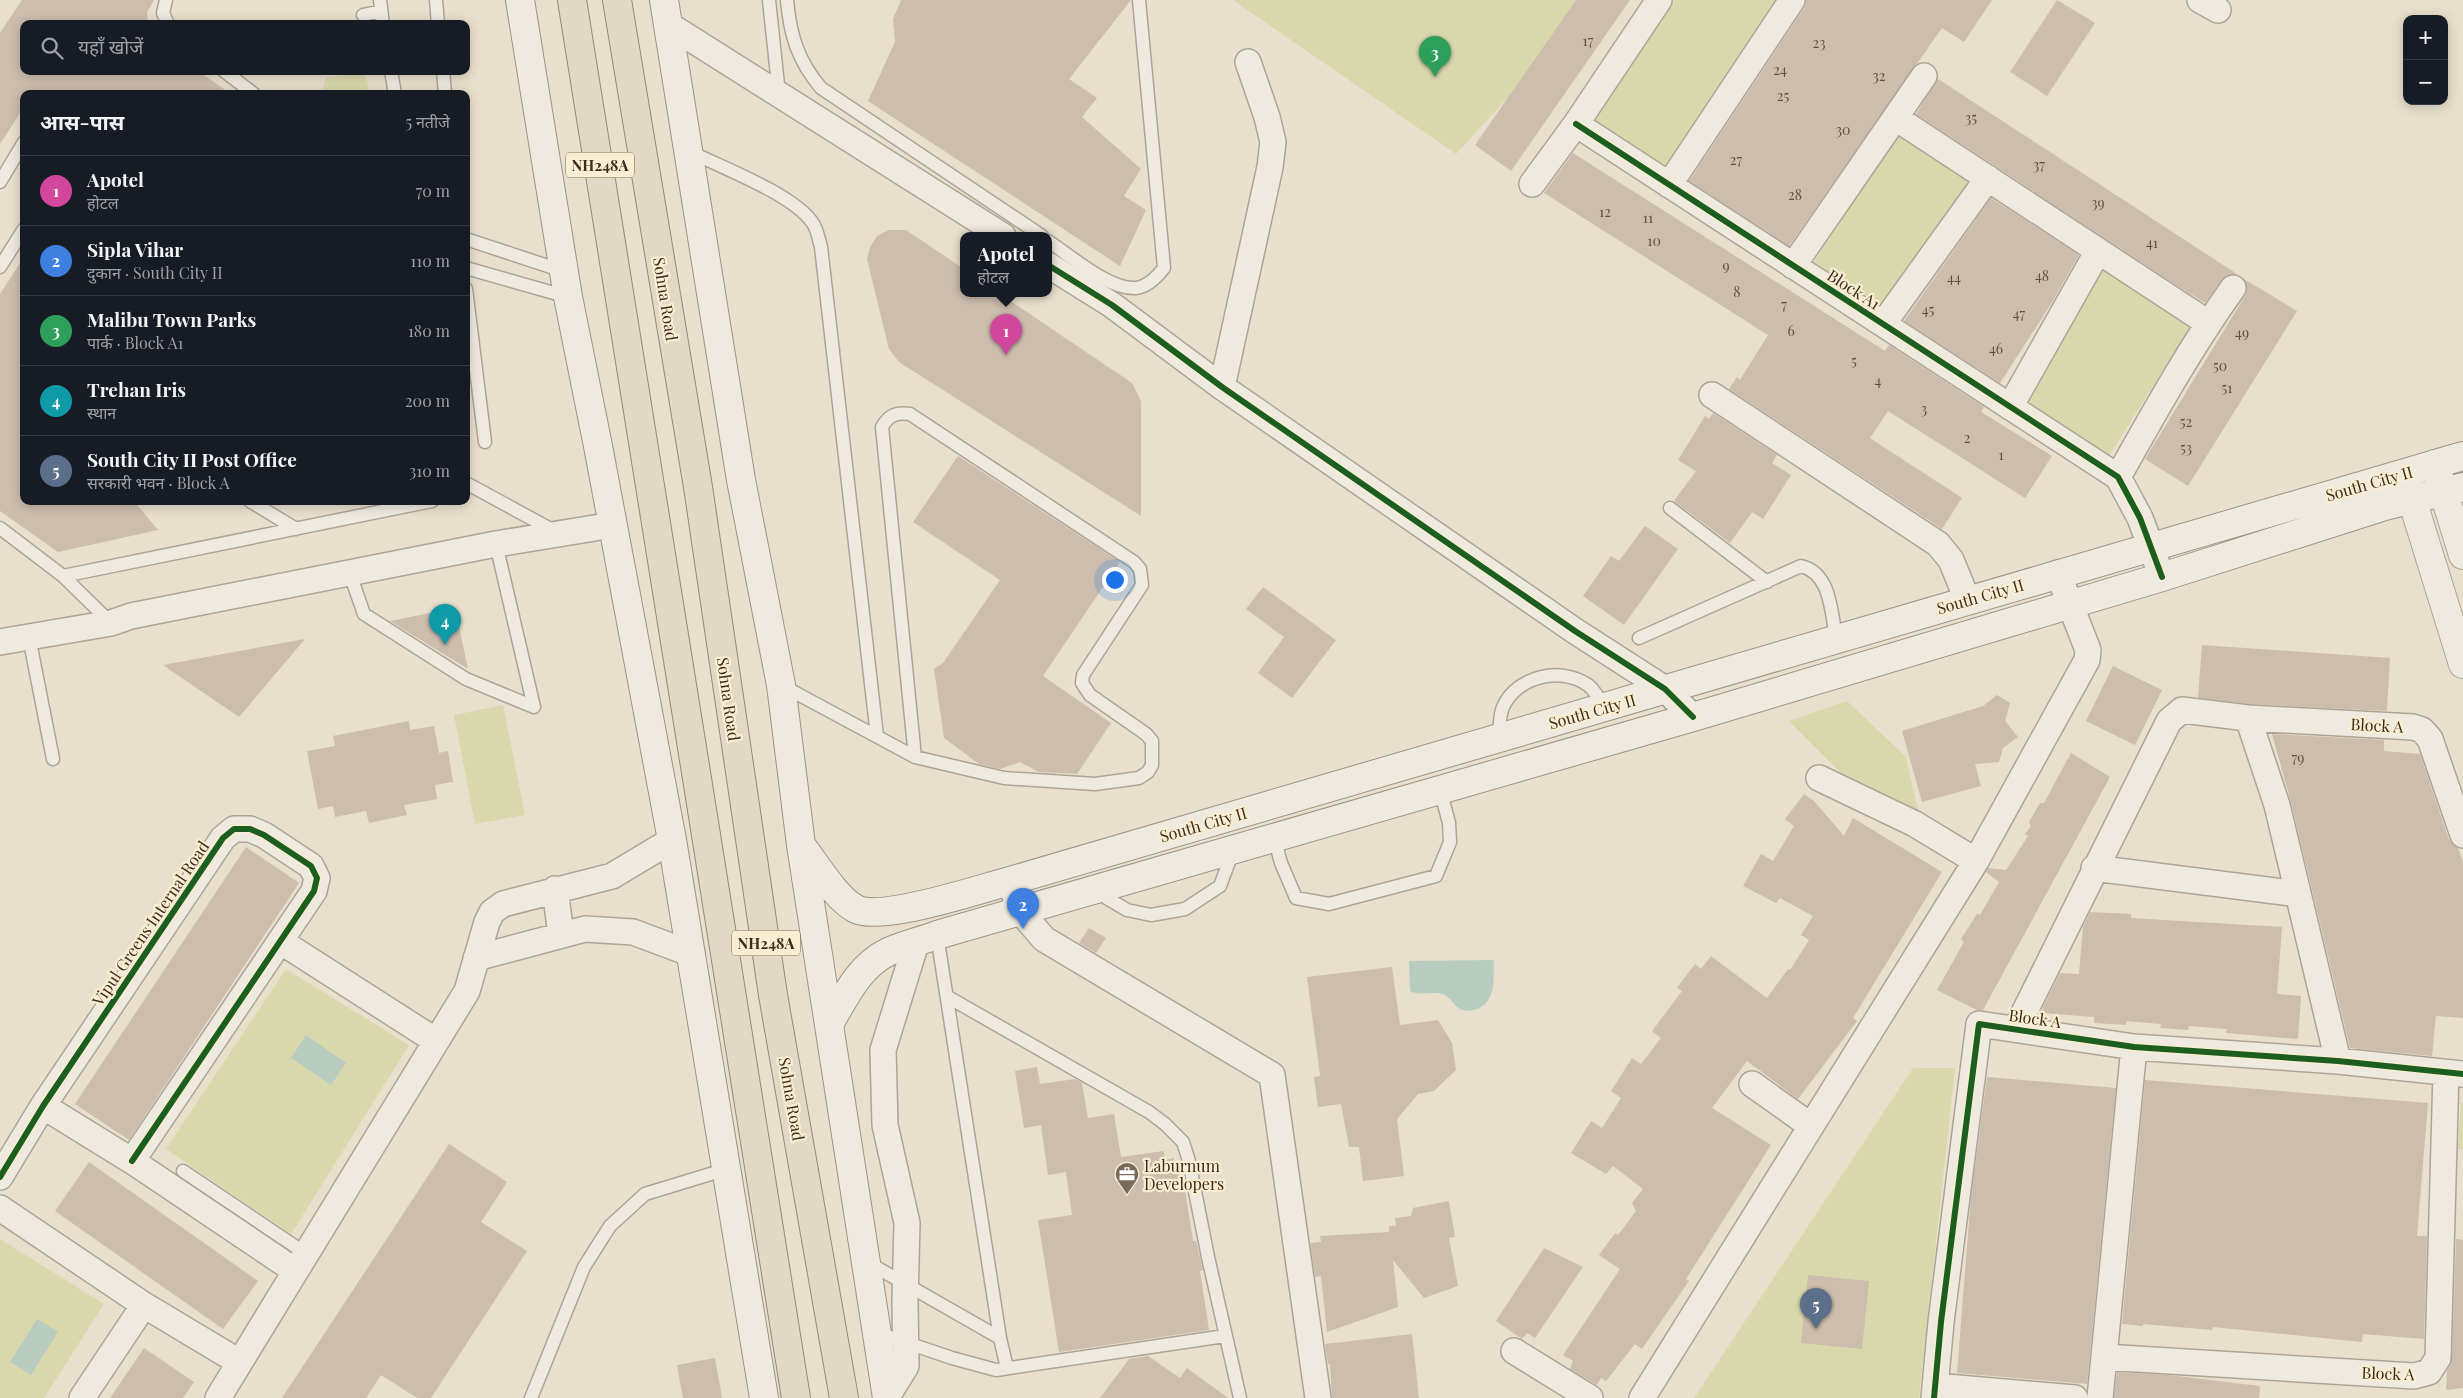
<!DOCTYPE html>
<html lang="hi">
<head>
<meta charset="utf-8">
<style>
  body { margin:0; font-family:"Playfair Display","Noto Sans Devanagari",serif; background:#242831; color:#f1f3f6 }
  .controls { position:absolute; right:15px; top:15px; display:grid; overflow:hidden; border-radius:10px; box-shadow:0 2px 12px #0003 }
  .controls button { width:45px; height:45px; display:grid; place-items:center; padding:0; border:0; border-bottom:1px solid #363941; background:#171b24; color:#f1f3f6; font:25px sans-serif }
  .you { position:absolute; left:1114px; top:579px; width:18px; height:18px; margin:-12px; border:4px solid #fff; border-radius:50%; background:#1a73e8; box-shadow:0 0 0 8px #1a73e833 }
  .badge { display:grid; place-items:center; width:32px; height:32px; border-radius:50%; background:#d93025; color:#fff; font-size:16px; font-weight:700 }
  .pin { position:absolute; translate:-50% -41px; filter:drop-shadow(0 1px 2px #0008) }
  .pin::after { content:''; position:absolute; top:26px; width:18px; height:15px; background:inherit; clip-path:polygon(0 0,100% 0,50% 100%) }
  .popup { position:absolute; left:960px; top:232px; width:92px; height:65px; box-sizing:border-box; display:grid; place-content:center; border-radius:10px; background:#171b24; filter:drop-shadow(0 1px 4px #0005); font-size:16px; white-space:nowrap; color:#9ea1a6 }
  .popup b { font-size:19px; color:#f1f3f6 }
  .popup::after { content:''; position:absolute; left:50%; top:100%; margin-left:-10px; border:10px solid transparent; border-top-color:#171b24 }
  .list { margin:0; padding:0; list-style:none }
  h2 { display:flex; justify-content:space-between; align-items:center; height:65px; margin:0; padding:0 20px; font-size:21px }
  h2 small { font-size:16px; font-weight:400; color:#9ea1a6 }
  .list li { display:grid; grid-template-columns:32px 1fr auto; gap:15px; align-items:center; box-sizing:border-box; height:70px; padding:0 20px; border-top:1px solid #363941 }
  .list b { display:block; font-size:19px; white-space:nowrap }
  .list p { margin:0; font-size:16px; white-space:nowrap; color:#9ea1a6 }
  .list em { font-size:16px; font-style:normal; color:#9ea1a6 }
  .icon { flex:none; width:28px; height:28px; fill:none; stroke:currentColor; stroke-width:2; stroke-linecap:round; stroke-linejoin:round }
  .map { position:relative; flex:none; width:2463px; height:1398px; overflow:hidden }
  .search { position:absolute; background:#171b24; box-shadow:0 2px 12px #0003; left:20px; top:20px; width:450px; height:55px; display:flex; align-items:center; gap:12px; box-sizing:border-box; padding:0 18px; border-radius:10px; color:#9ea1a6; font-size:19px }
  .panel { position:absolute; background:#171b24; box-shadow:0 2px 12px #0003; left:20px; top:90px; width:450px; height:415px; border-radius:10px }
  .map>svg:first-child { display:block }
</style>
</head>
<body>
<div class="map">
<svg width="2463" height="1398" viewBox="0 0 2463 1398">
  <rect width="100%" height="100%" fill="#e8dfcc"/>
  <!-- green -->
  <path fill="#d9d8ad" d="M1233,0H1597L1456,154Z
    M1675,0H1781L1659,176L1586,128Z
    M365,71L369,90L367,94H321L326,78Z
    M1898,135L1971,183L1881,318L1808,271Z
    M2104,268L2192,325L2105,462L2017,405Z
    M1847,701L1906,757L1918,810L1855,787L1789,721Z
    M503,705L525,815L475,824L454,715Z
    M286,969L409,1045L291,1234L166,1149Z
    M1913,1068H1955L1919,1398H1694Z
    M2461,1103H2463V1149H2458Z
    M0,1239L104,1304L44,1398H0Z"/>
  <!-- water -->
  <path fill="#b8cdc0" d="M1494,960C1493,979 1497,999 1478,1009C1474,1010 1467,1012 1463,1010C1455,1008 1452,999 1445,995C1434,990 1421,997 1410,991L1409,961Z
    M306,1035L346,1063L331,1085L291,1058Z
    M37,1319L58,1332L31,1375L10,1362Z"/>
  <!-- building -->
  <path fill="#ccbdad" d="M22,0H154L147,12L148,24H24V71H198L231,94H24V107L0,144V33Z
    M901,0H1131L1069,79L1097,98L1082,117L1141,169L1124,196L1146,210L1120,266L868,101L895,42L893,19Z
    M1576,0H1630L1511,171L1475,145Z
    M1806,0H1992L1964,42L1942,28L1789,246L1689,181L1804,8Z
    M2057,0L2095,23L2047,96L2010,72Z
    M1938,79L2237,274L2227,275L2222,279L2205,303L2170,281L1916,114Z
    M1573,153L1885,351L1889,345L1984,407L1981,412L2052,456L2025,498L1888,411L1870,438L1962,498L1942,529L1729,389L1737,377L1740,380L1768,335L1544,193Z
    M1991,198L2079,255L2051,304L2000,383L1904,321Z
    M889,230H906L964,269V294H1000L1132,383L1141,401V516L899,362L889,349L867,259L870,247L877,236Z
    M24,257V501H134L158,530L58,552L0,511V294Z
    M2244,279L2297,311L2188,486L2145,459L2245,296L2247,289Z
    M1713,413L1777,455L1772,463L1791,475L1763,519L1752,512L1730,543L1674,501L1696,471L1678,460L1705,416L1709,419Z
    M958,456L1120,562L1043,676L1111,723L1077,774L1039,772L1020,762L1000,769L979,764L944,738L934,669L943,663L1000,580L913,522Z
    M1645,526L1678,549L1624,625L1583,596L1611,556L1619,561Z
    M1263,587L1336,640L1292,698L1258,673L1284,637L1246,609Z
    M455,608L468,669L390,621Z
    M305,639L239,717L163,665Z
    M2202,645L2390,658L2387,711L2249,704L2198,698Z
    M2113,666L2162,690L2135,745L2086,721Z
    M1997,695L2010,703L2005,721L2018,737L2003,748L1999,762L1975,764L1981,786L1922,802L1902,731L1983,706Z
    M409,721L410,730L434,726L439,753L448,751L453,782L435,785L437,799L404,805L407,815L369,823L366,811L335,817L333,806L318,809L307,751L335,746L333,736Z
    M2272,734L2384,740V751L2420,754L2449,840L2458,848L2463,863V1018L2436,1016L2432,1056L2350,1048L2291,802Z
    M2071,753L2110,777L1983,1010H1977L1937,990L1964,942L1961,939L1977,914L1980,915L1999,882L1986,872L1988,868L2006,870L2028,836L2025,834L2031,826L2029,822L2040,803H2044Z
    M1804,794L1814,801L1844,836L1853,818L1942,872L1853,1018L1857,1021L1798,1099L1747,1061L1712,1108L1771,1145L1686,1279L1689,1281L1642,1349L1635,1344L1606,1381L1601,1378L1597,1385L1570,1369L1573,1361L1563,1355L1620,1269L1599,1255L1615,1233L1618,1235L1636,1211L1632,1203L1643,1189L1613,1166L1606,1174L1571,1153L1591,1121L1602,1128L1621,1098L1611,1091L1632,1058L1641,1064L1661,1038L1652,1031L1682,991L1677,988L1695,964L1701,969L1711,956L1767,998L1788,969L1790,970L1809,940L1801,935L1813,916L1780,898L1776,903L1743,886L1761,854L1773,861L1794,826L1785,819Z
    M246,847L299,883L129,1140L75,1104Z
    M2090,912L2131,914V918L2282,927L2277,994L2301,996L2298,1039L2226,1033L2227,1029L2189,1026L2188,1030L2160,1028L2161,1024L2126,1021V1025L2094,1023V1017L2043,1013V1007L2060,973L2079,974L2083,927Z
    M1089,928L1106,938L1096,953L1079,943Z
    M1392,967L1400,1025L1438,1020L1452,1043L1456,1070L1434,1091L1418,1094L1397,1119L1404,1176L1363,1181L1359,1147H1349L1341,1104L1318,1107L1314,1077L1320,1076L1307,977Z
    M1037,1067L1040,1084L1075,1079L1082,1083L1088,1118L1114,1114L1121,1157L1164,1151L1165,1160L1174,1158L1175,1166L1181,1165L1193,1241H1196L1203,1270L1200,1271L1209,1330L1059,1352L1038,1220L1072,1215L1066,1172L1048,1175L1041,1125L1024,1128L1015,1071Z
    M1987,1077L2116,1088L2087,1384L1957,1373L1971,1197Z
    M2145,1080L2428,1103L2417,1236H2427L2424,1339L2363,1334L2362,1342L2213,1327L2212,1330L2143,1324V1326L2122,1324Z
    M449,1144L507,1182L481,1222L527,1251L431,1398H417L381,1375L366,1398H282Z
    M89,1162L258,1281L223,1329L55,1211Z
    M1449,1201L1455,1237L1449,1238L1458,1286L1424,1298L1393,1260L1398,1307L1327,1332L1321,1276L1315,1277L1310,1243L1321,1242L1320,1236L1389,1232V1226H1396L1395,1218L1411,1216L1413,1208Z
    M2456,1239L2463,1240V1388L2446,1390L2447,1371L2452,1358Z
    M1544,1248L1583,1267L1535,1338L1527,1333L1522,1339L1496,1321Z
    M1808,1275L1869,1281L1862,1349L1801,1343Z
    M1412,1334L1419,1398H1332L1330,1363L1328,1364L1325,1344Z
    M144,1348L194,1382L183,1398H110Z
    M1148,1356L1180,1378L1187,1368L1228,1398H1100L1129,1359Z
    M715,1358L722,1398H683L677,1365Z
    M2117,1372L2168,1375L2260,1386L2259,1398H2114Z"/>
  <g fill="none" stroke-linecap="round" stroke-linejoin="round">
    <!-- service casing -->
    <g stroke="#ada496" stroke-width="15">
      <path id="service" d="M166,0L163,13L168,24
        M380,0L383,24
        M436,0L438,24
        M769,0L779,94
        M787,0C790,35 798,61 821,88L1042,236
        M363,15L381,11
        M224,71L254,94
        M391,71L395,94
        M443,71L445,94
        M689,151C722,168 791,193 812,222C817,228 819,240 821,247L877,736
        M0,182L24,142
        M466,239L563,271
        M1048,241C1071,256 1109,290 1136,288C1147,287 1158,276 1164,268L1139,0
        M0,267L24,229
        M466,268L568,297
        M466,289L485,442
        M466,483L556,532
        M250,501L296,529
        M1670,508L1767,582
        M0,528L63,576L111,623
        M350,574L364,614L466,679L534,707L496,544
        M63,576L432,501
        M29,637L53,759
        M1639,638L1801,566C1831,573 1831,612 1836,637
        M781,685L915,757L1004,778L1095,784L1139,778L1148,772L1152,765V741L1146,734L1090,695L1082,683L1083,675L1142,585L1140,569L1134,562L910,414C896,412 889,415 882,427L915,757
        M1499,738C1500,728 1499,716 1503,707C1517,676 1561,666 1588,685C1595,690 1599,699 1603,707
        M1274,837L1281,863L1296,898L1329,904L1436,876L1450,842L1449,823L1440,789
        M1095,891L1127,910L1151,915L1185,909L1220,886L1233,851
        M937,935L1000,1338L1007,1368
        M948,997L1149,1112L1165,1124L1183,1142L1189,1161L1208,1257L1240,1398
        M183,1171L305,1253
        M867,1262L1000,1338
        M875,1332L952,1358L996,1370L1225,1336
        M531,1398L584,1267L610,1226L645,1194L727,1169"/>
    </g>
    <!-- minor casing -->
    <g stroke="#ada496" stroke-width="28">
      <path id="minor" d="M2200,0L2218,10
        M669,25L1003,236
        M1896,118L2208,323
        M1576,124L2118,477L2140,518L2162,577
        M1532,184L1576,124L1659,0
        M1669,185L1792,0
        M1048,265L1112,305L1222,387L1575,631L1665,689L1693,717
        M1793,266L1924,76
        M1883,324L1988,178
        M1222,387L1270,167L1273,142L1267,117L1248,62
        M1712,395L1938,544L1951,560L1967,599
        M2010,407L2098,251
        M2118,477C2154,413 2190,348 2233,288
        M0,642L111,623L131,616L496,544L613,525
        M2248,718L2277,805L2338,1061
        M1819,778L1915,824L1976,861L2087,660L2088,650L2058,573
        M2094,868L2298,894
        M1010,881L1020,911L1044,939L1272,1075L1318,1398
        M555,889L561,935
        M280,941L436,1041
        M476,958L585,929L633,932L692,954
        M2016,1029L2169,721L2182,710L2248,718L2413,727L2422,730L2430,739L2463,835
        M1752,1084L1811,1126
        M43,1106L132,1161L294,1270
        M0,1177L43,1106L223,838L234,829H250L264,835L311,866L317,878L314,891L132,1161
        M0,1208L144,1305L239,1362
        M1514,1351L1590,1398
        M2104,1357L2414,1376L2429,1372L2438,1358L2446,1073
        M1935,1386L2075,1398
        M887,1397L906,1366L905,1301L907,1223L885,1125L883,1050L916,943
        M82,1398L144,1305
        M218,1398L467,991L487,922L492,912L503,904L612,876L672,840
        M1642,1398L1976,861
        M1934,1398L1941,1322L1979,1024L2134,1047L2338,1061L2463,1074
        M2100,1398L2134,1047"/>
    </g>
    <!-- tertiary casing -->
    <g stroke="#ada496" stroke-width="30">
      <path id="tertiary" d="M2435,464L2463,555
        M2405,477L2463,664"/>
    </g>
    <!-- secondary casing -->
    <g stroke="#9d9385" stroke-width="30">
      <path id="secondary" d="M520,0L568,297L598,446L672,840L764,1398
        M664,0L741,480L781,685L801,845L887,1398
        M801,845C815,863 836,899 856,909C882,922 979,889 1010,881L2463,456
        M829,1024C845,997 859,966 888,952C903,945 921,941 937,935L1693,717L2162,577L2385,506L2463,487"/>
    </g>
    <!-- trunk casing -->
    <g stroke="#93897c" stroke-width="30">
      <path id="trunk" d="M572,0C650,466 719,932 796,1398
        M617,0L698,487L773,995L844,1398"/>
    </g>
    <!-- service -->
    <use href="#service" stroke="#efeae0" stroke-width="12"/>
    <!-- minor -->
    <use href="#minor" stroke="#efeae0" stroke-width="25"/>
    <!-- tertiary -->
    <use href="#tertiary" stroke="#efeae0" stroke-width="28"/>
    <!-- secondary -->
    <use href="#secondary" stroke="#efeae0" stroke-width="28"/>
    <!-- trunk -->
    <use href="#trunk" stroke="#e1d8c6" stroke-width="28"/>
    <!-- cycleway casing -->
    <g stroke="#f9edd2" stroke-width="9">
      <path id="cycleway" d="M1576,124L2118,477L2140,518L2162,577
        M1048,265L1112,305L1222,387L1575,631L1665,689L1693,717
        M0,1177L43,1106L223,838L234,829H250L264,835L311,866L317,878L314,891L132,1161
        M1934,1398L1941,1322L1979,1024L2134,1047L2338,1061L2463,1074"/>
    </g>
    <!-- cycleway -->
    <use href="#cycleway" stroke="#1b5e20" stroke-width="6"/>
  </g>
  <!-- icons -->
  <defs>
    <g id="office-pin" transform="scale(1.25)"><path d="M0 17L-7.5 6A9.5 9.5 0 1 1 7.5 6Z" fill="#796b5a" stroke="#f9edd2"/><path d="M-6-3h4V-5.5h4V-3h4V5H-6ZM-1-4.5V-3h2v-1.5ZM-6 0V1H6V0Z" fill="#fff"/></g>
  </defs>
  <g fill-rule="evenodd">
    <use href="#office-pin" x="1127" y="1174"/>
  </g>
  <g text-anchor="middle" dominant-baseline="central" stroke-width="4.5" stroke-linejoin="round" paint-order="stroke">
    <!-- number labels -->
    <g font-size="14" fill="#615040">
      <text x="1588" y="40">17</text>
      <text x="1819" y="42">23</text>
      <text x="1780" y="69">24</text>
      <text x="1879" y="75">32</text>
      <text x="1783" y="95">25</text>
      <text x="1971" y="117">35</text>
      <text x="1843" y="129">30</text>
      <text x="1736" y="159">27</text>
      <text x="2039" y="164">37</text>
      <text x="1795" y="194">28</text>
      <text x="2098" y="202">39</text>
      <text x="1605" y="211">12</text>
      <text x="1648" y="217">11</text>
      <text x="1654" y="240">10</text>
      <text x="2152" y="242">41</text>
      <text x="1726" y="265">9</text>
      <text x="2042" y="275">48</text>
      <text x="1954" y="277">44</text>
      <text x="1737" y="291">8</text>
      <text x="1784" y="304">7</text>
      <text x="1928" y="309">45</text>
      <text x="2019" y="313">47</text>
      <text x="1791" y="330">6</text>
      <text x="2242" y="332">49</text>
      <text x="1996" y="348">46</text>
      <text x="1854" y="360">5</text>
      <text x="2220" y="365">50</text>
      <text x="1878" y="380">4</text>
      <text x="2227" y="387">51</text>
      <text x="1924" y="408">3</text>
      <text x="2186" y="421">52</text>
      <text x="1967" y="437">2</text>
      <text x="2186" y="447">53</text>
      <text x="2001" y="454">1</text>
      <text x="2298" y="757">79</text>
    </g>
    <!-- shield labels -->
    <g fill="#f9edd2" stroke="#756653" stroke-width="1">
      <rect x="566" y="152.5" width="68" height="25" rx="4"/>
      <rect x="732" y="930.5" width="68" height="25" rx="4"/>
    </g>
    <g font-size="15" font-weight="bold" fill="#3d2c1c">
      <text x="600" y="165">NH248A</text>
      <text x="766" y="943">NH248A</text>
    </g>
    <!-- street labels -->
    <g font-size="16" fill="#3d2c1c" stroke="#f9edd2">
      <text transform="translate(1854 289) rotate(33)">Block A1</text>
      <text transform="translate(666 299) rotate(81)">Sohna Road</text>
      <text transform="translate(2369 483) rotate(-16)">South City II</text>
      <text transform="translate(1980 596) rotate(-16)">South City II</text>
      <text transform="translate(729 699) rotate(82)">Sohna Road</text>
      <text transform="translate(1592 711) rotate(-16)">South City II</text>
      <text transform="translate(2377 725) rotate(3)">Block A</text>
      <text transform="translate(1203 824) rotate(-16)">South City II</text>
      <text transform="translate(150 923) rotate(-56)">Vipul Greens Internal Road</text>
      <text transform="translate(2035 1018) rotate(8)">Block A</text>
      <text transform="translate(792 1099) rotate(80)">Sohna Road</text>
      <text transform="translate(2388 1373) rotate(2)">Block A</text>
    </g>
    <!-- poi labels -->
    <g font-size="16" fill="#3d2c1c" stroke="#f9edd2" text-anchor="start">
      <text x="1144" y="1165">Laburnum<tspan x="1144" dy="18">Developers</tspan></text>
    </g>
  </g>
</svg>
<div class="controls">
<button>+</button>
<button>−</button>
</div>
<div class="you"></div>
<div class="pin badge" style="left:1006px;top:355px;background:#d1479c">1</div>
<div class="popup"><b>Apotel</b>होटल</div>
<div class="pin badge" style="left:1023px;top:929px;background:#3f7fe0">2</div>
<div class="pin badge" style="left:1435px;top:77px;background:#2e9e5b">3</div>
<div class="pin badge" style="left:445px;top:645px;background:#0f9aa8">4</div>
<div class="pin badge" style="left:1816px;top:1329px;background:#5c6f8a">5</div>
<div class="search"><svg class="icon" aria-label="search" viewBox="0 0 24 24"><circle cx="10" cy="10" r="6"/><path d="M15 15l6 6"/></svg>यहाँ खोजें</div>
<section class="panel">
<h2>आस-पास<small>5 नतीजे</small></h2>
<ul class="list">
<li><span class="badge" style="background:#d1479c">1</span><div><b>Apotel</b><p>होटल</p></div><em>70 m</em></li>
<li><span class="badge" style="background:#3f7fe0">2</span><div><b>Sipla Vihar</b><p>दुकान · South City II</p></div><em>110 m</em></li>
<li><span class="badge" style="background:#2e9e5b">3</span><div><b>Malibu Town Parks</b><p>पार्क · Block A1</p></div><em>180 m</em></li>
<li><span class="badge" style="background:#0f9aa8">4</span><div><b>Trehan Iris</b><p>स्थान</p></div><em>200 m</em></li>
<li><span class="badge" style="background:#5c6f8a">5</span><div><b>South City II Post Office</b><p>सरकारी भवन · Block A</p></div><em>310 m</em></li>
</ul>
</section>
</div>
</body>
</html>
